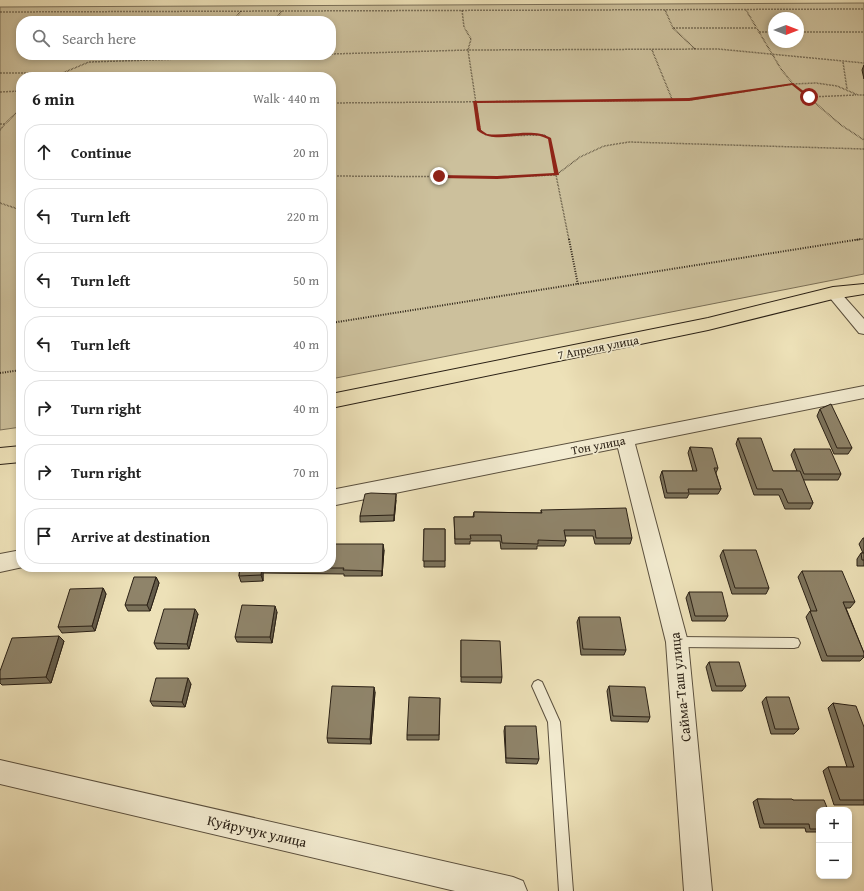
<!DOCTYPE html>
<html lang="en">
<head>
<meta charset="utf-8">
<style>
  body { margin:0; font-family:"Gentium Book Plus",serif; background:#f2f2f2; color:#222 }
  .controls { position:absolute; right:12px; bottom:12px; display:grid; overflow:hidden; border-radius:8px; box-shadow:0 2px 6px #0003 }
  .controls button { width:36px; height:36px; display:grid; place-items:center; padding:0; border:0; border-bottom:1px solid #e0e0e0; background:#fff; color:#222; font:20px sans-serif }
  .compass { position:absolute; left:768px; top:12px; width:36px; height:36px; border-radius:50%; background:#fff; box-shadow:0 2px 6px #0003; rotate:90deg }
  .stop { position:absolute; width:12px; height:12px; margin:-9px; border:3px solid #8f2418; border-radius:50%; background:#fff }
  .stop.end { background:#8f2418; border-color:#fff; box-shadow:0 1px 4px #0008 }
  .list { margin:0; padding:0; list-style:none }
  h2 { display:flex; justify-content:space-between; align-items:center; height:52px; margin:0; padding:0 16px; font-size:17px }
  h2 small { font-size:13px; font-weight:400; color:#767676 }
  .list li { display:grid; grid-template-columns:26px 1fr auto; gap:12px; align-items:center; box-sizing:border-box; height:56px; margin:0 8px 8px; padding:0 8px; border:1px solid #e0e0e0; border-radius:16px }
  .list b { display:block; font-size:15px; white-space:nowrap }
  .list em { font-size:13px; font-style:normal; color:#767676 }
  .icon { flex:none; width:22px; height:22px; fill:none; stroke:currentColor; stroke-width:2; stroke-linecap:round; stroke-linejoin:round }
  .map { position:relative; flex:none; width:864px; height:891px; overflow:hidden }
  .search { position:absolute; background:#fff; box-shadow:0 2px 6px #0003; left:16px; top:16px; width:320px; height:44px; display:flex; align-items:center; gap:10px; box-sizing:border-box; padding:0 14px; border-radius:16px; color:#767676; font-size:15px }
  .panel { position:absolute; background:#fff; box-shadow:0 2px 6px #0003; left:16px; top:72px; width:320px; height:500px; border-radius:16px }
  .map>svg:first-child { display:block }
</style>
</head>
<body>
<div class="map">
<svg width="864" height="891" viewBox="0 0 864 891">
  <rect width="100%" height="100%" fill="#ede1b8"/>
  <filter id="stains"><feTurbulence type="fractalNoise" baseFrequency=".005" numOctaves="4"/><feColorMatrix values="0 0 0 0 .2 0 0 0 0 .09 0 0 0 0 .02 0 0 0 .5 -.17"/></filter>
  <radialGradient id="worn" r=".72"><stop offset=".6" stop-color="#630" stop-opacity="0"/><stop offset="1" stop-color="#630" stop-opacity=".3"/></radialGradient>
  <!-- green -->
  <path fill="#ccc09c" stroke="#7b7058" fill-rule="evenodd" d="M864,3V274L331,379V77H21V427L0,430V7ZM774,18H798V42H774ZM21,21H331V55H21Z"/>
  <g fill="none" stroke-linecap="round" stroke-linejoin="round">
    <!-- lane casing -->
    <g stroke="#5b503e" stroke-width="2">
      <path id="lane" d="M677,637L794,638L798,639L800,643L798,647L794,648L677,647L673,646L671,642L673,638Z
        M538,680L542,682L560,722L573,891H559L548,722L532,686L534,682Z"/>
    </g>
    <!-- street casing -->
    <g stroke="#5b503e" stroke-width="2">
      <path id="street" d="M833,288L838,290L864,319V334L859,333L826,293L828,290Z
        M864,386V398L635,444L688,642L712,891H684L666,642L618,448L331,506V490Z
        M21,550V567H23L0,572V554Z
        M0,760L513,877L523,881L527,891H455L0,784Z"/>
    </g>
    <!-- primary casing -->
    <g stroke="#2a2015" stroke-width="2">
      <path id="primary" d="M864,284V294L833,299L708,330L331,408V394L708,318L833,287Z
        M21,446V462L0,464V448Z"/>
    </g>
    <!-- path-far1 -->
    <path stroke="#2a2015" stroke-width="1.5" stroke-dasharray="0.5 1" stroke-linecap="butt" d="M462,10L464,27L471,39L468,50L480,130L486,135L493,136L544,135L550,139L556,175L580,157L604,146L629,142L864,149
      M665,10L673,28L695,49
      M746,10L781,69L793,84L841,125L864,140
      M0,12L864,9
      M233,21L241,11
      M274,21L282,11
      M673,28H756
      M759,32H774
      M798,32H864
      M652,50L672,99
      M331,54L468,50L718,49L864,63
      M843,62L847,89
      M0,73H36L46,77
      M53,77L89,62L306,55
      M0,92L21,91
      M810,97L856,95
      M331,103L689,100L793,84L816,83L837,86L858,95H864
      M0,124H5L21,108
      M0,130L5,124
      M331,176L497,177L556,175L569,240
      M0,203L21,210
      M855,240L864,239"/>
    <!-- path -->
    <path stroke="#2a2015" stroke-width="2" stroke-dasharray="1 1.5" stroke-linecap="butt" d="M569,239L578,285
      M331,323L861,239
      M0,373L21,370"/>
    <!-- lane -->
    <use href="#lane" fill="#f3ecd1" fill-rule="evenodd"/>
    <!-- street -->
    <use href="#street" fill="#f3ecd1" fill-rule="evenodd"/>
    <!-- primary -->
    <use href="#primary" fill="#ede1b8" fill-rule="evenodd"/>
  </g>
  <!-- wall -->
  <path fill="#7b725b" stroke="#2a2015" d="M864,65V79L862,70Z
    M820,409L852,448L848,454H834L817,416Z
    M738,438L773,471H797L791,455L794,449L841,474L838,480H803L813,503L810,509H785L779,495H754L736,444Z
    M690,447L718,468L716,473L721,489L718,494H689L687,498H665L660,477L662,471H693L688,453Z
    M396,500L394,521L360,522V516Z
    M541,510L632,538L630,544H595L593,536H565L566,541L564,546H537V549H501L500,541H470V544H455L454,517H473L474,512L541,513Z
    M424,529H445V567H424Z
    M863,538H864V566H857V559L861,553H863L859,544Z
    M384,550L382,576H344V574L263,573V581L241,582L239,576L240,567Z
    M723,550L769,588L766,594H732L720,556Z
    M802,571L855,602L850,608H846L864,653V657L860,661H822L806,617L810,611H811L798,577Z
    M156,577L159,583L150,611H128L125,605Z
    M103,588L106,594L95,631L62,633L58,627Z
    M689,592L728,616L725,621H692L686,598Z
    M277,612L272,643L237,642L235,637Z
    M198,614L189,649H157L154,643Z
    M579,617L626,650L624,655H581L577,622Z
    M59,636L64,641L51,683L2,685L0,683V679Z
    M461,640L502,677L501,683L461,682Z
    M709,662L746,686L742,691H712L706,667Z
    M191,684L185,707L153,706L150,701Z
    M609,686L650,717L648,722L611,721L607,691Z
    M375,692L371,744L328,743L327,738Z
    M766,697L799,729L794,734H771L762,702Z
    M440,698L439,740H407V735Z
    M833,703L864,727V805H834L823,771L828,767H847L828,708Z
    M505,726L539,759L537,764L506,763L504,731Z
    M757,799L793,800L819,810V832H806L805,828H760L753,802Z"/>
  <!-- shaded-wall -->
  <path fill="#645c4a" stroke="#2a2015" d="M396,494V500L394,521V515Z
    M383,544L384,550L382,576V571Z
    M262,568L263,573V581L261,575Z
    M156,577L159,583L150,611L147,605Z
    M103,588L106,594L95,631L92,626Z
    M275,606L277,612L272,643L270,637Z
    M195,609L198,614L189,649L187,644Z
    M59,636L64,641L51,683L46,677Z
    M188,678L191,684L185,707L182,702Z
    M374,687L375,692L371,744L370,739Z"/>
  <!-- building -->
  <path fill="#8f846a" stroke="#2a2015" d="M831,404L852,448H837L820,409Z
    M738,438H761L773,471H800L813,503H788L782,489H757Z
    M690,447L712,448L718,468H714L721,489H688L689,493H667L662,471H697Z
    M794,449H830L841,474H804Z
    M371,493L396,494L394,515L360,516L365,494Z
    M626,508L632,538H596L595,530H564L566,541L538,540V544L502,543L501,535H470L471,539H455L454,517H474V512L542,513L541,510Z
    M424,529H445V561H423Z
    M331,544H383L382,571L343,570L344,568H262L261,575L239,576L240,567H331Z
    M723,550H756L769,588H735Z
    M861,553H864V560H862Z
    M802,571H842L855,602H843L864,653V656H827L810,611H817Z
    M134,577H156L147,605H125Z
    M103,588L92,626L58,627L70,589Z
    M689,592H722L728,616H695Z
    M242,605L275,606L270,637H235Z
    M164,609H195L187,644L154,643Z
    M579,617H620L626,650L583,649Z
    M59,636L46,677L0,679V671L12,638Z
    M461,640L500,641L502,677H461Z
    M709,662H739L746,686H716Z
    M156,678H188L182,702L150,701Z
    M332,686L374,687L370,739L327,738Z
    M609,686L645,687L650,717L613,716Z
    M409,697L440,698L439,735H407Z
    M766,697H789L799,729H775Z
    M833,703L856,706L864,727V800H840L828,767H854Z
    M505,726H536L539,759L506,758Z
    M757,799H792L793,800H824L828,810H819V829H810L809,824H764Z"/>
  <!-- route -->
  <path fill="#8f2418" d="M793,83L810,96V98H808L792,85L689,101L477,103L481,130L487,134C507,137 533,127 551,138L559,175L497,179L439,178L437,176L439,175L497,176L554,173L548,139C527,127 496,147 477,130L473,101L689,98Z"/>
  <g text-anchor="middle" dominant-baseline="central" stroke-width="3.5" stroke-linejoin="round" paint-order="stroke">
    <!-- street labels -->
    <g font-size="12" fill="#2a2015" stroke="#f3ecd1">
      <text transform="translate(598 347) rotate(-11)">7 Апреля улица</text>
      <text transform="translate(598 445) rotate(-11)">Тон улица</text>
    </g>
    <!-- near-street labels -->
    <g font-size="14" fill="#2a2015" stroke="#f3ecd1">
      <text transform="translate(680 687) rotate(-96)">Сайма-Таш улица</text>
      <text transform="translate(257 831) rotate(13)">Куйручук улица</text>
    </g>
  </g>
  <rect width="100%" height="100%" filter="url(#stains)"/>
  <rect width="100%" height="100%" fill="url(#worn)"/>
</svg>
<div class="controls">
<button>+</button>
<button>−</button>
</div>
<svg class="compass" viewBox="-18 -18 36 36"><path d="M0-13l5 13h-10z" fill="#e53935"/><path d="M0 13l5-13h-10z" fill="#767676"/></svg>
<div class="stop" style="left:809px;top:97px"></div>
<div class="stop end" style="left:439px;top:176px"></div>
<div class="search"><svg class="icon" aria-label="search" viewBox="0 0 24 24"><circle cx="10" cy="10" r="6"/><path d="M15 15l6 6"/></svg>Search here</div>
<section class="panel">
<h2>6 min<small>Walk · 440 m</small></h2>
<ul class="list">
<li><svg class="icon" aria-label="ahead" viewBox="0 0 24 24"><path d="M12 20V5M6 11l6-6 6 6"/></svg><div><b>Continue</b></div><em>20 m</em></li>
<li><svg class="icon" aria-label="left" viewBox="0 0 24 24"><path d="M17 20v-9H6M10 6l-5 5 5 5"/></svg><div><b>Turn left</b></div><em>220 m</em></li>
<li><svg class="icon" aria-label="left" viewBox="0 0 24 24"><path d="M17 20v-9H6M10 6l-5 5 5 5"/></svg><div><b>Turn left</b></div><em>50 m</em></li>
<li><svg class="icon" aria-label="left" viewBox="0 0 24 24"><path d="M17 20v-9H6M10 6l-5 5 5 5"/></svg><div><b>Turn left</b></div><em>40 m</em></li>
<li><svg class="icon" aria-label="right" viewBox="0 0 24 24"><path d="M7 20v-9h11M14 6l5 5-5 5"/></svg><div><b>Turn right</b></div><em>40 m</em></li>
<li><svg class="icon" aria-label="right" viewBox="0 0 24 24"><path d="M7 20v-9h11M14 6l5 5-5 5"/></svg><div><b>Turn right</b></div><em>70 m</em></li>
<li><svg class="icon" aria-label="arrive" viewBox="0 0 24 24"><path d="M6 21V4h12l-3 4 3 4H6"/></svg><div><b>Arrive at destination</b></div></li>
</ul>
</section>
</div>
</body>
</html>
